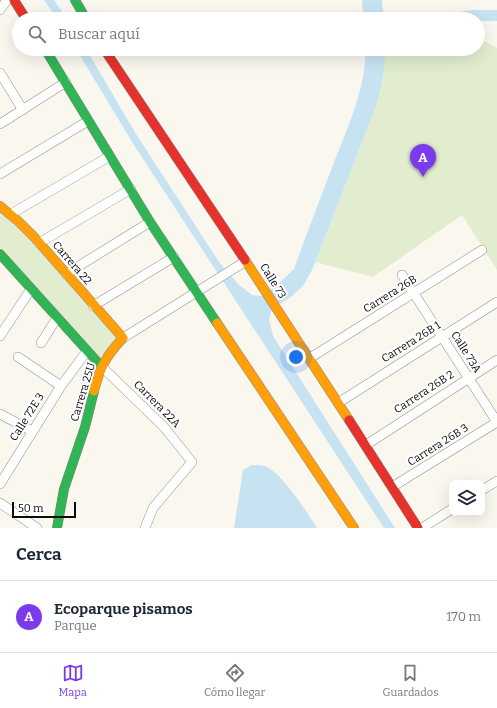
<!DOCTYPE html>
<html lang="es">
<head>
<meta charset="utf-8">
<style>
  body { margin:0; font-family:Bitter,serif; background:#f2f2f3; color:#1f2937 }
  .controls { position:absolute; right:12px; bottom:12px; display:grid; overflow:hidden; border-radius:8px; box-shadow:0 4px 16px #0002 }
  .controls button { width:36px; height:36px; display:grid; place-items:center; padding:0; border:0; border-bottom:1px solid #e0e1e3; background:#fff; color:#1f2937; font:20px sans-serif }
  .scale { position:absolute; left:12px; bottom:10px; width:64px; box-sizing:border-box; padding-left:4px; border:2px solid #0b0b0b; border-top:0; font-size:11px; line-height:14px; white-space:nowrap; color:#0b0b0b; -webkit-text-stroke:3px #fff; paint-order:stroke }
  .you { position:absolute; left:296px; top:357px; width:14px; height:14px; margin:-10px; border:3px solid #fff; border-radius:50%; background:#1a73e8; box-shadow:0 0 0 6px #1a73e833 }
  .badge { display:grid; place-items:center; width:26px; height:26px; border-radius:50%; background:#7c3aed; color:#fff; font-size:13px; font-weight:700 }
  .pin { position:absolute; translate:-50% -33px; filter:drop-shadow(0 1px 2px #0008) }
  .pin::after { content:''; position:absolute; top:21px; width:14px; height:12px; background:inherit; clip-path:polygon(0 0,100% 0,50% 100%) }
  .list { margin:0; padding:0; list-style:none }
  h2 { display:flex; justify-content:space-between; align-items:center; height:52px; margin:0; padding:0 16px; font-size:17px }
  h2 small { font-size:13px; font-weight:400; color:#747a83 }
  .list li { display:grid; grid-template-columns:26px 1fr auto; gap:12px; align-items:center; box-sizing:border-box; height:72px; padding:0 16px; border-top:1px solid #e0e1e3 }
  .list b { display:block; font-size:15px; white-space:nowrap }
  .list p { margin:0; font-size:13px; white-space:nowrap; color:#747a83 }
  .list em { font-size:13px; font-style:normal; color:#747a83 }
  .icon { flex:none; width:22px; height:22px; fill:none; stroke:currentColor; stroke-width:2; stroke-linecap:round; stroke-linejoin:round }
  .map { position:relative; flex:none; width:497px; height:528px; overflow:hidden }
  .search { position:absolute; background:#fff; box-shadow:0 4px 16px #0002; left:12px; right:12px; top:12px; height:44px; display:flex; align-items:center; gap:10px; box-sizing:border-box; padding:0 14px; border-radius:22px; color:#747a83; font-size:15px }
  .sheet { height:124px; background:#fff }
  nav { display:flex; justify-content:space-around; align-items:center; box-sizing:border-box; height:56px; border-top:1px solid #e0e1e3; background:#fff; font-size:11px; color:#747a83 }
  nav a { display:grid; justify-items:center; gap:2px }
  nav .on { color:#7c3aed }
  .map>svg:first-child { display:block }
</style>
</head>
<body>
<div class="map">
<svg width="497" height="528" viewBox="0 0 497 528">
  <rect width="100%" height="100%" fill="#f9f7ee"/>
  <!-- green -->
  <path fill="#e2edcf" d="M478,38L497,48V270L462,215L373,277L315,262L375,109L385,56V49H478Z
    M0,212L7,217L35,246L117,338L100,358L0,247Z"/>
  <!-- water -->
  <path fill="#c7e3f1" d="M44,0H54L67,19H57Z
    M362,0H382C382,8 383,14 389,19H363Z
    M470,10H497V21H478V19H435L451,13Z
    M76,49H86L136,134L219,262L239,285L252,295L261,296L279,283L294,269C307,233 321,196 335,160C347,130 368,81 365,49H385C385,70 381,89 375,109L312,270L303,286L291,297L272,309L269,319L273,336L395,528H384L134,145Z
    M252,465C256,465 261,465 265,466C283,474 306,511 317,528H234L243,470Z"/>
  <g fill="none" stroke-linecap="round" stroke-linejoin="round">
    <!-- street casing -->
    <g stroke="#92918d" stroke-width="10">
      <path id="street" d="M0,10L7,0
        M0,73L23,110
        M0,124L66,82
        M0,174L88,121
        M11,214L110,156
        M39,243L131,189
        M66,274L150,222
        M93,306L174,257
        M0,336L31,289
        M123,338L246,261
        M41,343L57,318
        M18,357L61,386
        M310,358L482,250
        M102,367L164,427L192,462L153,508L145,528
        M338,403L497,302
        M0,414L32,431
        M366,445L497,360
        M0,484L61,386L87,351
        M392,487L497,422L402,275
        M482,490L497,481
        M0,503L37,528
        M422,528L452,509"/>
    </g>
    <!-- fast casing -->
    <g stroke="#898884" stroke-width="10">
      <path id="fast" d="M75,0L86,19
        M45,49L150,222L217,323
        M0,254L102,367
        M57,528L64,489L85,427L94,391"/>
    </g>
    <!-- slow casing -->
    <g stroke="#898884" stroke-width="10">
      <path id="slow" d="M0,206L18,221L35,238L123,338C106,356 100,367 94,391
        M245,260L349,420
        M217,323L354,528"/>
    </g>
    <!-- jam casing -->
    <g stroke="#898884" stroke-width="10">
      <path id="jam" d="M14,0L26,19
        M104,49L245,260
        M349,420L418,528"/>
    </g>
    <!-- street -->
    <use href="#street" stroke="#fefefc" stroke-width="9"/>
    <!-- fast -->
    <use href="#fast" stroke="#30b455" stroke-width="9"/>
    <!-- slow -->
    <use href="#slow" stroke="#ff9f0a" stroke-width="9"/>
    <!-- jam -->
    <use href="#jam" stroke="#e5322d" stroke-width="9"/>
  </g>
  <g text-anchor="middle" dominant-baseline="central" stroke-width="4" stroke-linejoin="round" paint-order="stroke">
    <!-- street labels -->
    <g font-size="11" fill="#0b0b0b" stroke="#fff">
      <text transform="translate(72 263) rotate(49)">Carrera 22</text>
      <text transform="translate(273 281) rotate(58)">Calle 73</text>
      <text transform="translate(390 294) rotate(-32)">Carrera 26B</text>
      <text transform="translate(411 342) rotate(-32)">Carrera 26B 1</text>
      <text transform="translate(466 352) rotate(58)">Calle 73A</text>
      <text transform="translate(83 392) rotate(-73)">Carrera 25U</text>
      <text transform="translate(424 392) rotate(-33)">Carrera 26B 2</text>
      <text transform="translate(157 404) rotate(45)">Carrera 22A</text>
      <text transform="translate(27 417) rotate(-58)">Calle 72E 3</text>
      <text transform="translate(438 445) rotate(-32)">Carrera 26B 3</text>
    </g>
  </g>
</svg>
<div class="controls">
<button><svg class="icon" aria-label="layers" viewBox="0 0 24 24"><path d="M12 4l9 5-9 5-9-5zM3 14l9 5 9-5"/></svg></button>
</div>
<div class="scale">50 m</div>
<div class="you"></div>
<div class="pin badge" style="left:423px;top:177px">A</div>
<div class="search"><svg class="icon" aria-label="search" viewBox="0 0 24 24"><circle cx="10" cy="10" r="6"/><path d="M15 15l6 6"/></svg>Buscar aquí</div>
</div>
<section class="sheet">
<h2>Cerca<small></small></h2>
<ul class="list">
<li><span class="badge">A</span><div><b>Ecoparque pisamos</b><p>Parque</p></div><em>170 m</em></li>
</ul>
</section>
<nav>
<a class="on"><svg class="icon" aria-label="map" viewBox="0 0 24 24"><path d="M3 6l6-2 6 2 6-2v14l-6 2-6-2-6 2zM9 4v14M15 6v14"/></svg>Mapa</a>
<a><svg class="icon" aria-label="directions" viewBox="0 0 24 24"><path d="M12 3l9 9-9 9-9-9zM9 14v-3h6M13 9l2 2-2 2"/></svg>Cómo llegar</a>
<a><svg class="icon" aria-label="saved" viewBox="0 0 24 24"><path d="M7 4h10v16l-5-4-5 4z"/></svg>Guardados</a>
</nav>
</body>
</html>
